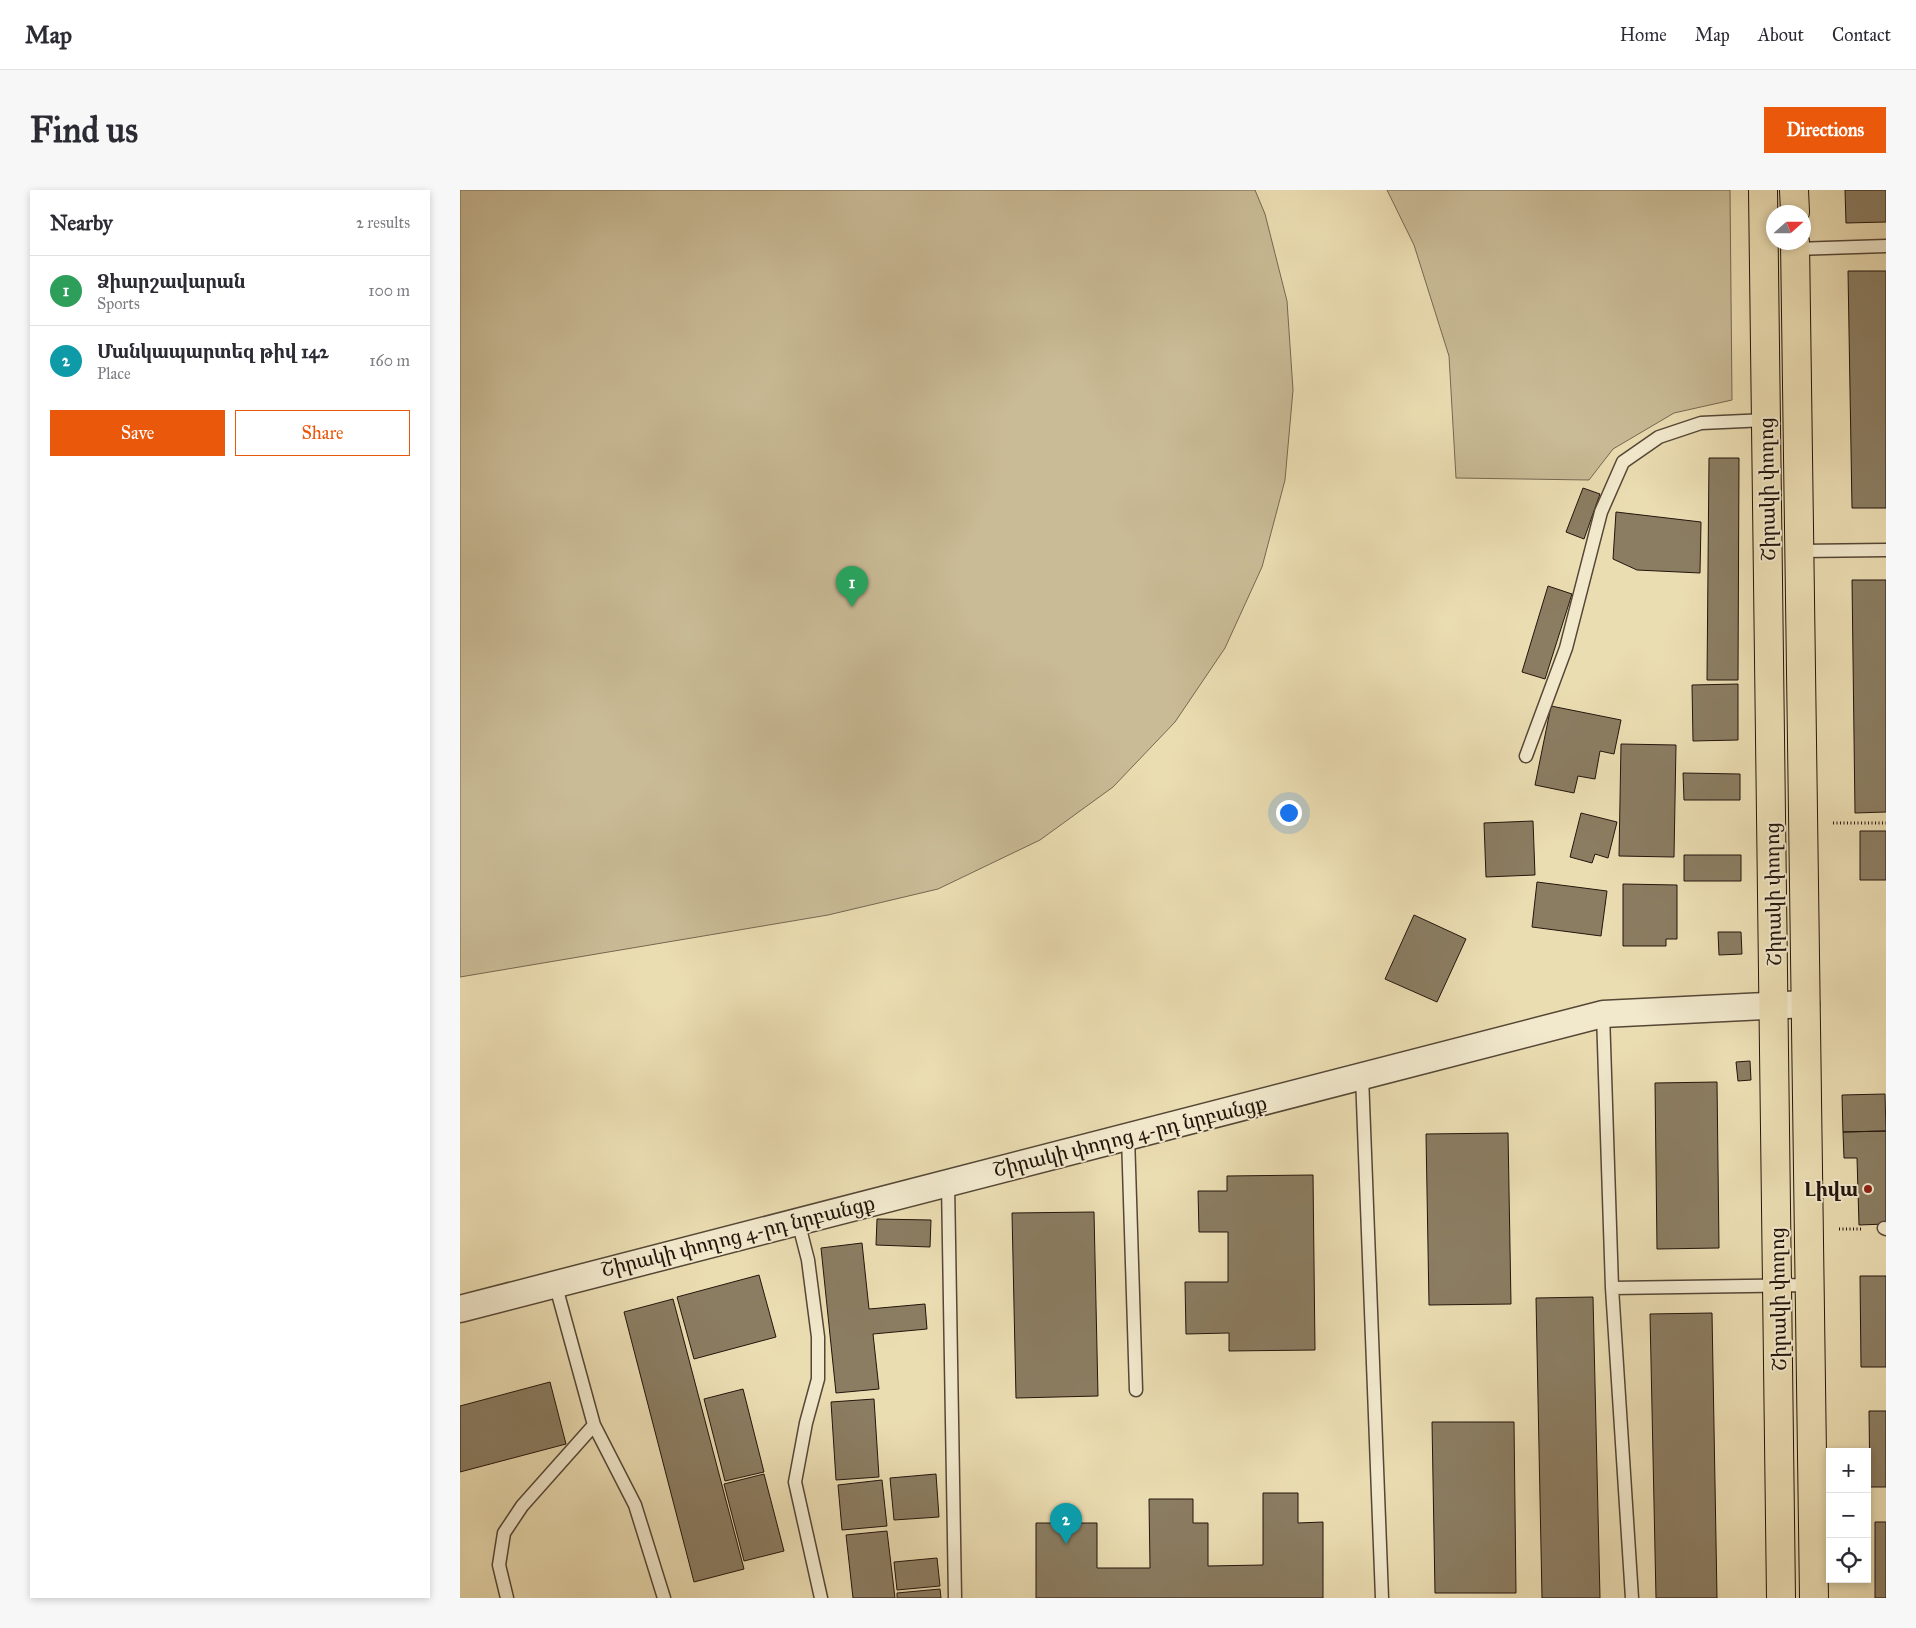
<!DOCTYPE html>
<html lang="en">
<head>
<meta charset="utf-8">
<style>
  body { margin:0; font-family:"IM FELL Great Primer","Noto Serif Armenian",serif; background:#f7f7f7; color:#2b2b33 }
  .controls { position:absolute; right:15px; bottom:15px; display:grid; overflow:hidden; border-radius:0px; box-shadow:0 2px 8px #0003 }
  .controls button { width:45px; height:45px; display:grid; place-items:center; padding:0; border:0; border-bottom:1px solid #e1e1e2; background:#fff; color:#2b2b33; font:25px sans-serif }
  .compass { position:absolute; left:1306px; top:15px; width:45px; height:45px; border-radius:50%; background:#fff; box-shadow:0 2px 8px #0003; rotate:69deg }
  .you { position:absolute; left:828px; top:622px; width:18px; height:18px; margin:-12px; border:4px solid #fff; border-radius:50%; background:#1a73e8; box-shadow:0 0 0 8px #1a73e833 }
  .badge { display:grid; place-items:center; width:32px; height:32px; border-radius:50%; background:#ea580c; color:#fff; font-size:16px; font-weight:700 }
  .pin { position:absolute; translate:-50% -41px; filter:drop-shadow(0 1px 2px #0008) }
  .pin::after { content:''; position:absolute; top:26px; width:18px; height:15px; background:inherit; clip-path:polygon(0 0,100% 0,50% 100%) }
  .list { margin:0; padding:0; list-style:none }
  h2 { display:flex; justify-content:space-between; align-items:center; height:65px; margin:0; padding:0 20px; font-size:21px }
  h2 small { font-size:16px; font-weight:400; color:#7c7c81 }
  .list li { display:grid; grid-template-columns:32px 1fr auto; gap:15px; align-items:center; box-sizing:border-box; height:70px; padding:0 20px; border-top:1px solid #e1e1e2 }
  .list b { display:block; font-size:19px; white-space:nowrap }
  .list p { margin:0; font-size:16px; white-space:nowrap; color:#7c7c81 }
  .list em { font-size:16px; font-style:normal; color:#7c7c81 }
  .actions { display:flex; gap:10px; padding:15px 20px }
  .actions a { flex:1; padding:11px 0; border:1px solid #ea580c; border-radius:0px; text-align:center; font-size:18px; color:#ea580c }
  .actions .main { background:#ea580c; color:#fff }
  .icon { flex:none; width:28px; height:28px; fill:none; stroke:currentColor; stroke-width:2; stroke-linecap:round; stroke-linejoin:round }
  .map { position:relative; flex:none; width:1426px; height:1408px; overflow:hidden; border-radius:0px }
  header { display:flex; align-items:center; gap:30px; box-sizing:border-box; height:70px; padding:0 25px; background:#fff; border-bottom:1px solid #e1e1e2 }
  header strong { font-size:24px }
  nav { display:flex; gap:28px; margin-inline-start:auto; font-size:18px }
  .intro { display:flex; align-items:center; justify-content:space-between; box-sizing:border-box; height:120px; padding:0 30px }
  h1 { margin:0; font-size:35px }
  .button { padding:12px 22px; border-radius:0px; background:#ea580c; color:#fff; font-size:18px; font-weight:700 }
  main { display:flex; gap:30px; padding:0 30px }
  aside { flex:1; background:#fff; border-radius:0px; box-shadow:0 2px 8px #0003 }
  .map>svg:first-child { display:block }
</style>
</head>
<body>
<header>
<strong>Map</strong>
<nav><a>Home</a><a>Map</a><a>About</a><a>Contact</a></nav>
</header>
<div class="intro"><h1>Find us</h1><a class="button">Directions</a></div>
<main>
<aside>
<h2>Nearby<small>2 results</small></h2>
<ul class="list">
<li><span class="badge" style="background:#2e9e5b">1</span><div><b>Ձիարշավարան</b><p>Sports</p></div><em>100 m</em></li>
<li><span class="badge" style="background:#0f9aa8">2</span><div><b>Մանկապարտեզ թիվ 142</b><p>Place</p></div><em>160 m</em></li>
</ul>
<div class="actions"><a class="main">Save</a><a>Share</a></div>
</aside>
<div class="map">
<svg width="1426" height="1408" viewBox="0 0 1426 1408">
  <rect width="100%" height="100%" fill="#ebddb2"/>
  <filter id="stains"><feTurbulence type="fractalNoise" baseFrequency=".004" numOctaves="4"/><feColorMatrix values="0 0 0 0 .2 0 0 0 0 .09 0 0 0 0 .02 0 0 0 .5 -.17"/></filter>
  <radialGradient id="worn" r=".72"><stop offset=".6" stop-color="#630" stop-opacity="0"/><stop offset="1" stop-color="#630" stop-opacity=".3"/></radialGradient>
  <!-- green -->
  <path fill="#c9bb96" stroke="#766851" d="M0,0H795L805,24L827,111L833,200L825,290L802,377L765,458L715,532L653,597L580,650L478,699L368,725L0,787Z
    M927,0H1270L1272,210L1214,223L1153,259L1129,290L996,288L989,166L954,55Z"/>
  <!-- building -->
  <path fill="#8b7d62" stroke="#23150c" d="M1385,0H1426V32L1386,33Z
    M1388,81H1426V318H1392Z
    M1249,268H1279L1278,490H1247Z
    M1123,298L1140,304L1124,349L1106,342Z
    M1156,322L1241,332L1240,383L1177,380L1153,369Z
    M1392,390H1426V622L1395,623Z
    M1088,396L1112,404L1085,489L1062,482Z
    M1278,494V550L1233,551L1232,495Z
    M1091,516L1161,530L1154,564L1140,561L1135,589L1118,586L1114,603L1075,595Z
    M1161,554L1216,555L1214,667L1159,666Z
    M1223,583L1280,584V610H1224Z
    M1121,623L1157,632L1148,668L1135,664L1132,673L1110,667Z
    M1073,631L1075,685L1026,687L1024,633Z
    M1400,641H1426V690H1400Z
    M1224,665H1281V691H1224Z
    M1077,692L1147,701L1141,746L1072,737Z
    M1163,694L1217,695V749H1206V756H1163Z
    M954,725L1006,749L977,812L925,789Z
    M1258,742H1281L1282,764L1259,765Z
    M1290,871L1291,890L1278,891L1276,872Z
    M1257,892L1259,1058L1197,1059L1195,893Z
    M1425,904L1426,941L1383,942L1382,905Z
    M1426,941V1034L1399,1035L1397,968H1384L1383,942Z
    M1048,943L1051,1114L969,1115L966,944Z
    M853,985L855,1160L769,1161V1143L726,1144L725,1092H768V1042H739L738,1001H767V986Z
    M634,1022L638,1206L556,1208L552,1023Z
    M417,1029L471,1030L470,1057L416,1055Z
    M402,1053L409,1119L465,1114L467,1139L413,1144L419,1199L376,1203L361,1058Z
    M299,1085L316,1147L234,1169L217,1107Z
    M1400,1086H1426V1177H1401Z
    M1133,1107L1140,1408H1082L1076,1108Z
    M213,1109L284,1379L234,1392L164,1122Z
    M1252,1123L1257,1408H1196L1190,1124Z
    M90,1192L106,1254L0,1282V1216Z
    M283,1199L304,1282L265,1291L244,1209Z
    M414,1209L419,1287L376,1290L371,1212Z
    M1409,1221H1426V1297H1410Z
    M972,1232H1054L1056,1403H975Z
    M304,1284L324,1361L284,1371L264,1294Z
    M476,1284L479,1327L434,1330L430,1288Z
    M422,1290L427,1336L382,1340L378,1295Z
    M803,1303H838V1333L863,1332V1408H576V1333H637V1378H690L689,1309H733V1333H748V1376L803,1375Z
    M1415,1332H1426V1408H1415Z
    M427,1341L435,1408H393L386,1345Z
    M477,1368L480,1396L437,1400L434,1372Z
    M480,1399L481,1408H437V1403Z"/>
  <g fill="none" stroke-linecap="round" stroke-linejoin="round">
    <!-- lane casing -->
    <g stroke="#554736" stroke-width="15">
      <path id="lane" d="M1335,59L1426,56
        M1340,361L1426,360
        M1066,566L1106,458L1141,322L1163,272L1199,247L1241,233L1306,230
        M1143,824L1152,1098L1172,1408
        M902,886L922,1408
        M668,946L676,1200
        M488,993L495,1408
        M338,1031L348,1070L358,1147V1189L346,1233L335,1292L361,1408
        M1424,1038L1426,1039
        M95,1093L134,1235L175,1315L204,1408
        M1152,1098L1350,1095
        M47,1408L39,1375L44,1343L62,1316L134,1235"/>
    </g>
    <!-- street casing -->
    <g stroke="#554736" stroke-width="29">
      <path id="street" d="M0,1119L1143,824L1346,814"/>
    </g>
    <!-- highway casing -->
    <g stroke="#23150c" stroke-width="30">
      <path id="highway" d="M1303,0L1321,1408
        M1334,0L1335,22
        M1335,52L1354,1408"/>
    </g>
    <!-- path -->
    <path stroke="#23150c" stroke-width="3" stroke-dasharray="1 2.5" stroke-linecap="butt" d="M1373,633H1426
      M1379,1039H1403"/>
    <!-- lane -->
    <use href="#lane" stroke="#f2e9cd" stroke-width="12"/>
    <!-- street -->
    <use href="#street" stroke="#f2e9cd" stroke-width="26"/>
    <!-- highway -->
    <use href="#highway" stroke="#ebddb2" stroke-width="28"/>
  </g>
  <!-- markers -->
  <circle fill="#8f2418" stroke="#f2e9cd" stroke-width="2" cx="1408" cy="999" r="5"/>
  <g text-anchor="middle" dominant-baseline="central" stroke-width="4" stroke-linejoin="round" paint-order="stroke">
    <!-- street labels -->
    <g font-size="20" fill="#23150c" stroke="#f2e9cd">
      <text transform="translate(1307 299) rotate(-91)">Շիրակի փողոց</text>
      <text transform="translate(1313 704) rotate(-91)">Շիրակի փողոց</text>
      <text transform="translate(670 946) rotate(-14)">Շիրակի փողոց 4-րդ նրբանցք</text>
      <text transform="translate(278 1046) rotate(-14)">Շիրակի փողոց 4-րդ նրբանցք</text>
      <text transform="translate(1318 1109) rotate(-91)">Շիրակի փողոց</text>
    </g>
    <!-- poi labels -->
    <g font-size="20" font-weight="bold" fill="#23150c" stroke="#f2e9cd" text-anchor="end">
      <text x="1398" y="999">Լիվա</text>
    </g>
  </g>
  <rect width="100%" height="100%" filter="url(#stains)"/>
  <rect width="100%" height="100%" fill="url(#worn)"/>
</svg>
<div class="controls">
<button>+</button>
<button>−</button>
<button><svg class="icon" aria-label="locate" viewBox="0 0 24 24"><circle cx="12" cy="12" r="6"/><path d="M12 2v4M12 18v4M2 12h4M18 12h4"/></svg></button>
</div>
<svg class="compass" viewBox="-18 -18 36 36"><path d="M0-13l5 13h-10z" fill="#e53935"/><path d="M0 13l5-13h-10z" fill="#7c7c81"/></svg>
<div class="you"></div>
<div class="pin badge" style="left:392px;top:417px;background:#2e9e5b">1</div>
<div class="pin badge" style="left:606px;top:1354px;background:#0f9aa8">2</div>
</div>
</main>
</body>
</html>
